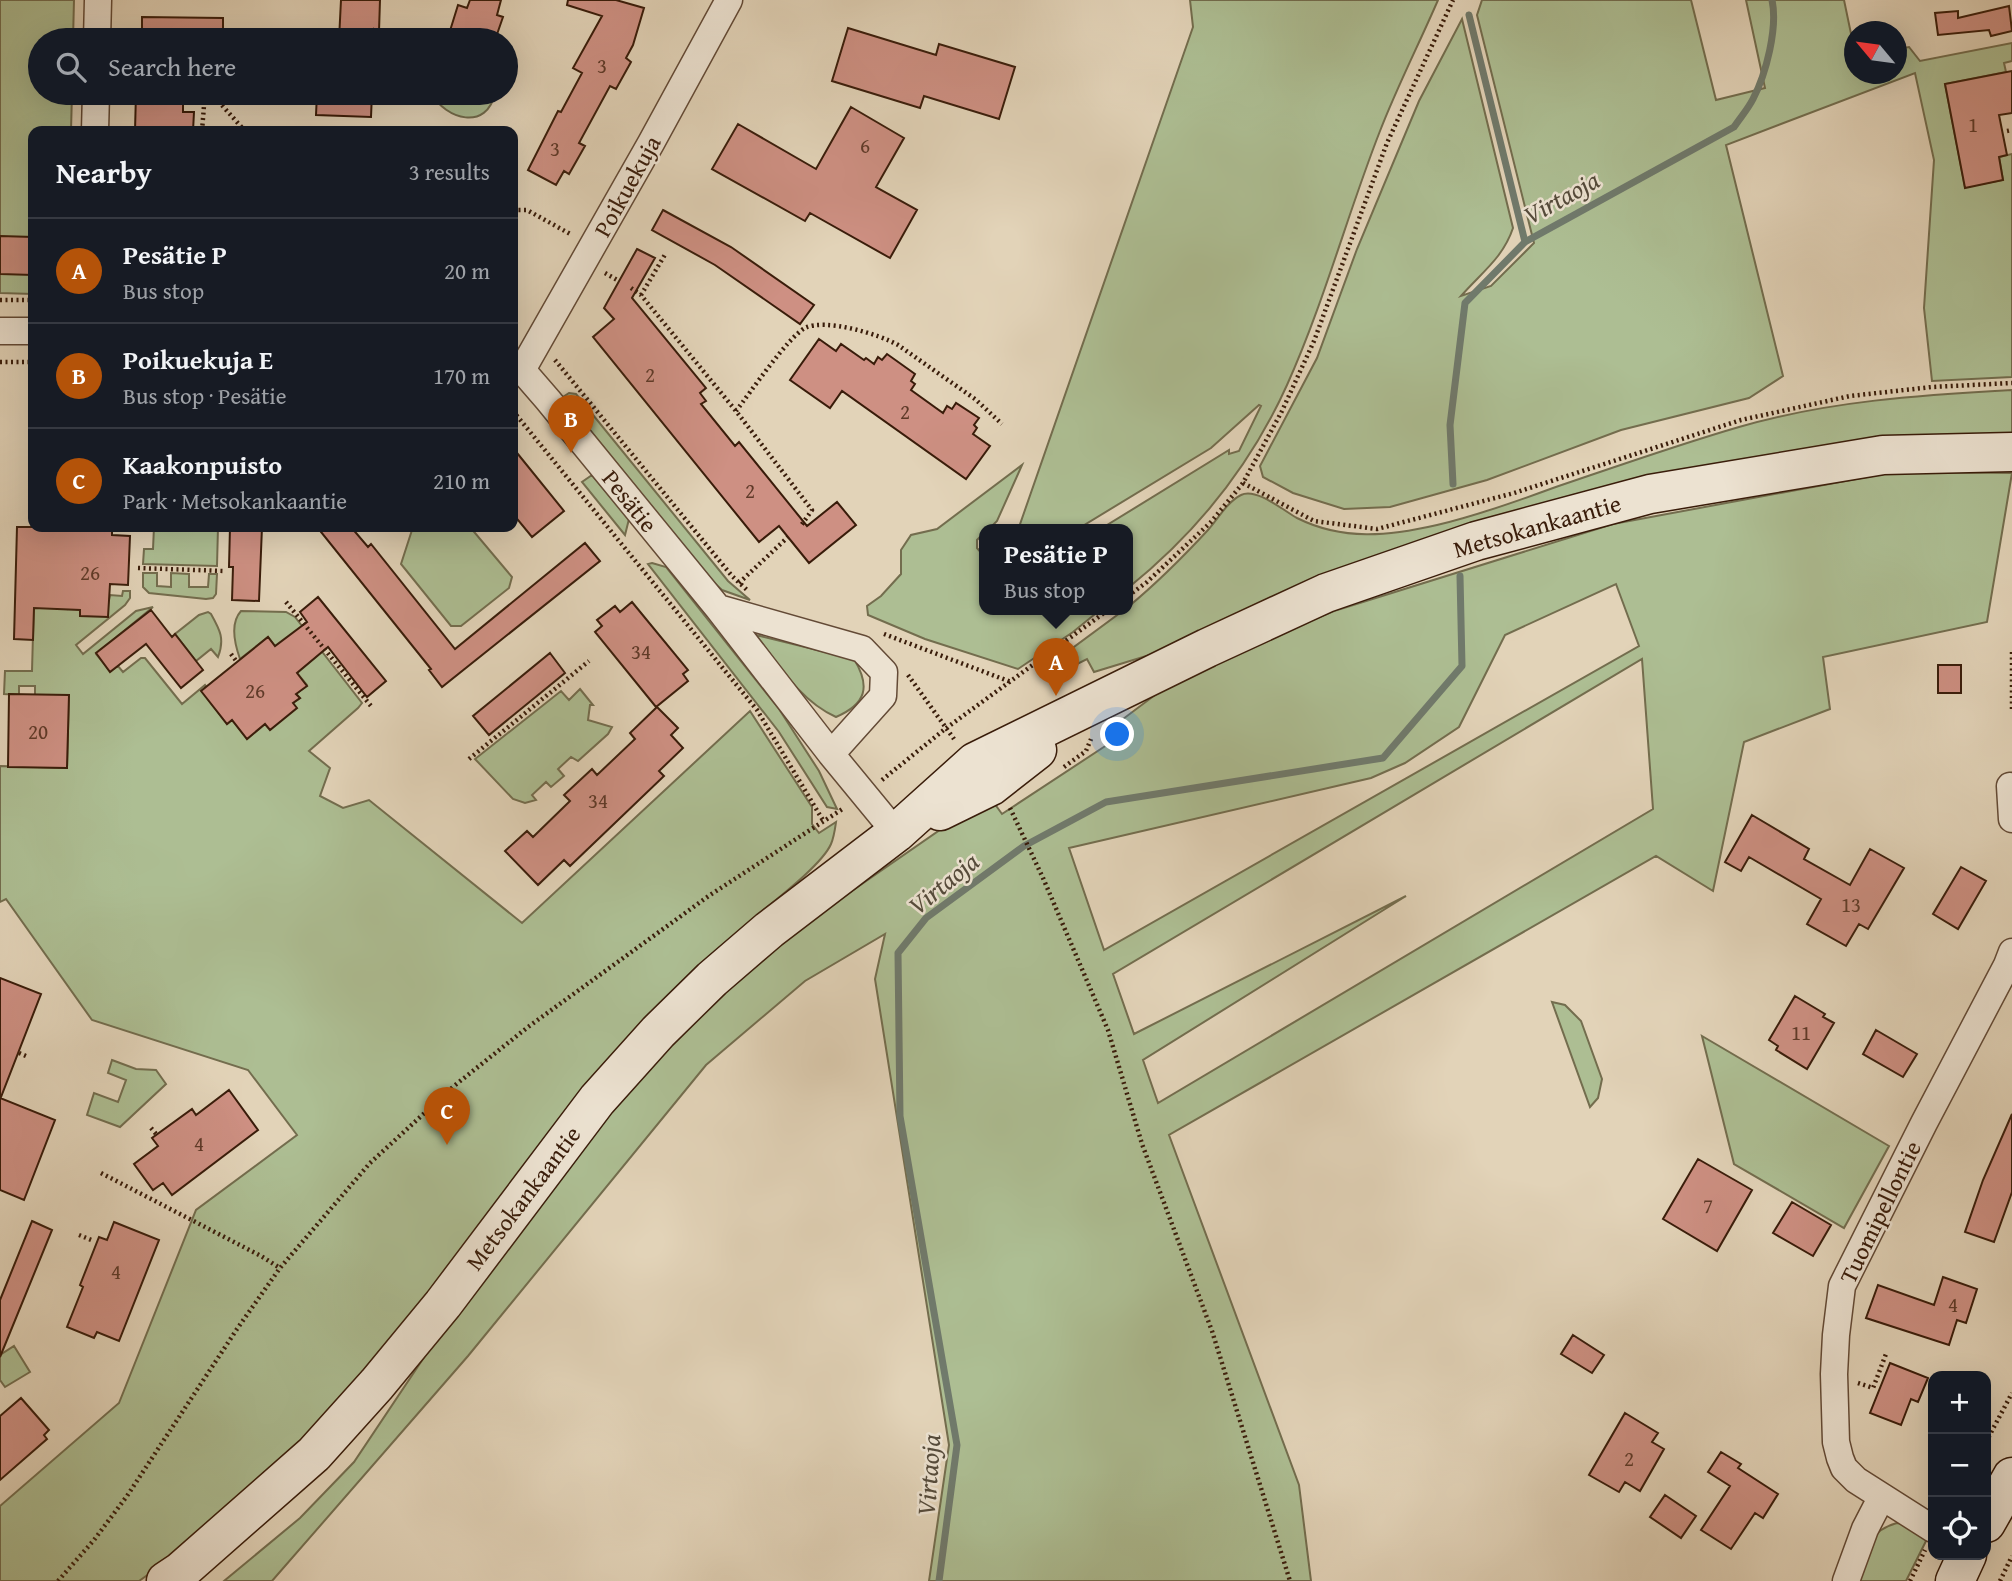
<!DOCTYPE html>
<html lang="en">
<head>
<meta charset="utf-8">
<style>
  body { margin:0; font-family:"Gentium Book Plus",serif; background:#20242c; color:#f1f3f6 }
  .controls { position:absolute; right:21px; bottom:21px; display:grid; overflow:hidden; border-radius:14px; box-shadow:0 7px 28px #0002 }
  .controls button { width:63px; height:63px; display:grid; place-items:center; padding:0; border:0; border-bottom:2px solid #363941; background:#171b24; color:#f1f3f6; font:35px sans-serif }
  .compass { position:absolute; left:1844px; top:21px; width:63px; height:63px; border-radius:50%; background:#171b24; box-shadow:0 7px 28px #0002; rotate:299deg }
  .you { position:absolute; left:1118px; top:735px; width:24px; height:24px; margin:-18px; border:5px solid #fff; border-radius:50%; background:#1a73e8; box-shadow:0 0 0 10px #1a73e833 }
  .badge { display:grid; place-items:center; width:46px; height:46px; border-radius:50%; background:#b45309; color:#fff; font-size:23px; font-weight:700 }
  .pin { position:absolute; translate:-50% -58px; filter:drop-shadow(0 2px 4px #0008) }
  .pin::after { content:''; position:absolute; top:37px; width:24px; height:21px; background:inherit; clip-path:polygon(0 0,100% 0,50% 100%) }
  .popup { position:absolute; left:979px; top:524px; width:154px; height:91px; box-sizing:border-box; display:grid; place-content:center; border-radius:14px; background:#171b24; filter:drop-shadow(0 2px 5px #0005); font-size:23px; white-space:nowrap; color:#9ea1a6 }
  .popup b { font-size:26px; color:#f1f3f6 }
  .popup::after { content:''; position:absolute; left:50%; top:100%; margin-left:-14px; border:14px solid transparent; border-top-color:#171b24 }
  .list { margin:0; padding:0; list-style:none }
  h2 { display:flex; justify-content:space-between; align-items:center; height:91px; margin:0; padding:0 28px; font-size:30px }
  h2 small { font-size:23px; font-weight:400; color:#9ea1a6 }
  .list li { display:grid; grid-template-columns:46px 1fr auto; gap:21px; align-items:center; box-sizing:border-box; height:105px; padding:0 28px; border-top:2px solid #363941 }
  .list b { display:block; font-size:26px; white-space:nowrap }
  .list p { margin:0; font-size:23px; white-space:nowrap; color:#9ea1a6 }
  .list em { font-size:23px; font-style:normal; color:#9ea1a6 }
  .icon { flex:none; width:38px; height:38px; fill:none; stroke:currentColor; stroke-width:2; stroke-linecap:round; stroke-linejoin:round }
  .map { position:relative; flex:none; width:2012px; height:1581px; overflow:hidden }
  .search { position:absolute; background:#171b24; box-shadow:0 7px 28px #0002; left:28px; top:28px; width:490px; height:77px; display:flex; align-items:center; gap:18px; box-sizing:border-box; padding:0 24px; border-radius:38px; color:#9ea1a6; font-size:26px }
  .panel { position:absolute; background:#171b24; box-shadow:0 7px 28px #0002; left:28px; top:126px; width:490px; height:406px; border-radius:14px }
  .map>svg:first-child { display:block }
</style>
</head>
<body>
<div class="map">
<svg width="2012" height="1581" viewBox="0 0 2012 1581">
  <rect width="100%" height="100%" fill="#e2d3b8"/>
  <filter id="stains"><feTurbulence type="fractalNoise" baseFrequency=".00286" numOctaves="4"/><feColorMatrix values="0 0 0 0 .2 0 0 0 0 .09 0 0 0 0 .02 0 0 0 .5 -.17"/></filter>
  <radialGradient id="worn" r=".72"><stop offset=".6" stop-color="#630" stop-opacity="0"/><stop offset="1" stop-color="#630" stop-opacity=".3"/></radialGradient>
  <!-- green -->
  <path fill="#adbe93" stroke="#736d4e" stroke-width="2" fill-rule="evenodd" d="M0,0H74L73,40H40V93H72L71,131H33V294L0,293Z
    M1190,0H1438C1419,44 1397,87 1380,131C1347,215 1324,303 1287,385C1251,465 1195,534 1128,588V530H1099L1229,450V454L1239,451L1261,406L1259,405L1211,448L1076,530H1018L1193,27Z
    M1482,0H1691L1716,100L1765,88L1746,0H1844L1854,48V74H1896L1897,49L1909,47L1920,61L2012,43V61L2004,63L2006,72L1945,84L1965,187L2003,180L1999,157L2012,154V377L1932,381L1924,308L1934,160L1915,73L1726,145L1783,376L1749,398L1621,430L1487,480L1390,507L1344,509L1293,493L1263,477L1260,466L1317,358L1357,249L1419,101L1462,19L1513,228C1503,258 1481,273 1461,296L1491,286L1534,243L1477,15Z
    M431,93H495C487,131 446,120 431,93Z
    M2012,390V442L1790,459L1094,672L1087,659L1055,675L1049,669L1051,664L1124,610H1128V607C1157,583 1183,557 1208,530C1218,519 1227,502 1241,495C1256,487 1284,511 1297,518C1343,541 1389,536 1437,525C1476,516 1515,502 1553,488C1615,467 1677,445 1739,427C1828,401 1921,395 2012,390Z
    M569,393L576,394L728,581L750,600L722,590L712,581L563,397Z
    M1022,465L997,521L988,530H984V533L977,540V548L984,556V610H1100L1073,632L1018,669L925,639L868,615L867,606L881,596L901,574V550L911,535L937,529Z
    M1894,472L2012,473L1987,622L1823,657L1830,709L1744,742L1713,891L1656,856L1169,1135L1299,1485L1311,1581H929L949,1445L875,979L885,934L805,981L706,1065L468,1356L272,1581H224L300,1518L354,1462L457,1308L608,1108L668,1042L781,940L989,796L1002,814L1119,737L1123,719L1167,686L1212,662L1334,611L1613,524ZM1616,584L1639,646L1104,950L1069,848L1371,778L1405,763L1459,727L1505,635ZM1642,659L1653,809L1158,1103L1143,1060L1406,896L1134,1034L1113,974Z
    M592,475L629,519L625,535L582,482Z
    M36,527H71L68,609L109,600L110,595L122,596L123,591H130V598L125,605L76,645L83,654L136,611L153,607L96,654L110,671L118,666L123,672L141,658H145L182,704L205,685L212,695L208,699L227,724L232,720L247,739L265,724L270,729L296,708L293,703L300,698L296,694L307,685L297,673L302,668L275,646L268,637L240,659C235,645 230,623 241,611L286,612L295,617L362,703L358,708L309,751L330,768L320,796L343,808L369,800L522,923L750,711L812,807V824L819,833L836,822C835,829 834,837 831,844C822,865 773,902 754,918L433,1296L305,1442L177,1554L139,1581H0V1506L119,1403L196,1210L297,1135L248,1070L92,1020L6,899L0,902V766L67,768L69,695H35V686H19V695L4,694L5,671H32Z
    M154,527H218L217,566L143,564L144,549H153Z
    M413,527H470L512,577L509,588L461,626H451L401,564Z
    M652,563L666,567L779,709L819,771L837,809L827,807L779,732L648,564Z
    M143,573H157V586L171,587V573L189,574V587H208L209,574H217L216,594L213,598L206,599L149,593L143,587Z
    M208,612L211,614C220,630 225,639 218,657L211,649L196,661L175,634L199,615Z
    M756,635L854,659C871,687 866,704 836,717C800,701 779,665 756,635Z
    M580,689L593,705H590L588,720L612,727L608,734L578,761L571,757L558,769L564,776L551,787L546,782L532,795L536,800L525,803L513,799L475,759L561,691L569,700Z
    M1552,1002L1565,1005L1581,1021L1602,1079L1598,1098L1590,1107Z
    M1702,1036L1889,1146L1844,1228L1734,1164Z
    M112,1060L136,1069L156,1070L166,1084L120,1127L87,1115L94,1093L118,1102L126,1080L108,1073Z
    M14,1346L30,1372L5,1387L0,1380V1355Z
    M1897,1523L1908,1525L1927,1539L1906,1581H1857C1865,1553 1865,1532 1897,1523Z"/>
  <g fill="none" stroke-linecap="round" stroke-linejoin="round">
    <!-- stream -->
    <path stroke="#707a6c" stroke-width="7" d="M1469,15L1525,242
      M1453,484L1450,425L1465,303L1525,242L1734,127C1740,118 1748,109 1753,99C1766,74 1778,28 1772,0
      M939,1581L957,1445L900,1116L898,953L926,918L1024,846L1106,802L1383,758L1462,666L1460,576"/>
  </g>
  <!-- building -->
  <path fill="#ce9083" stroke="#391c0a" stroke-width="2" d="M341,0H380L379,31L374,29L373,40H339Z
    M470,0H501L497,15L503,17L495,40H457L458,37L449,34L458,5L467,8Z
    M568,0H616L644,8L633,45L626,58L631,62L616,89L610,86L579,143L585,146L569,174L564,171L556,185L528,170L558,111L561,112L582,73L573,68L602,16L567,5Z
    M2009,6L2012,31L1991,36L1989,30L1938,35L1935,13L1958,11V18Z
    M142,17L223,18V40L142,39Z
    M848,28L936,55L939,44L1015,67L999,119L924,96L920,108L832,81Z
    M2012,71V113L1999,115L2007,155L1999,157L2003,180L1965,188L1945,84Z
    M136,93L183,94V112H194L193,131H135Z
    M317,93H372L371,117L316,115Z
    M851,107L904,138L876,187L917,210L890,258L810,213L805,221L712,169L738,124L816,169Z
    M663,210L731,247L814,305L800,324L715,265L652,230Z
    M0,236L33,237V275L0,274Z
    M637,249L655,258L632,298L706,388L700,393L706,401L701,404L735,446L739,442L807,526L837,502L856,525L809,563L779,526L759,542L593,337L614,319L604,308Z
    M819,339L836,351L841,344L864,360L866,358L874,364L878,357L882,360L887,354L915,374L911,381L915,384L911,390L943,413L947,406L952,409L956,403L979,418L974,425L977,428L973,434L990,446L966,479L842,391L830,408L790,380Z
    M513,448L564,511L532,537L513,514Z
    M17,527H112V535L130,536L128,585L110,584L108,617L80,616V610L34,608L33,640L14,639Z
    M230,527H262L259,601L232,600L233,567H229Z
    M317,527H351L368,547L371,544L455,649L585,543L600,561L442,687L429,670L431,669Z
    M318,597L386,681L367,697L328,647L297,673L307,686L296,694L300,698L293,703L297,708L270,730L265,724L247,739L232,720L227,724L201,691L268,637L275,646L307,622L300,612Z
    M632,602L688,670L683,674L688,681L656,707L595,632L602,626L597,620L615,606L620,612Z
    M151,610L172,637L175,634L203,670L181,688L146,644L110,672L96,653Z
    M550,653L565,673L489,735L473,716Z
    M1938,665H1961V693H1938Z
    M9,694L69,695L67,768L8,767Z
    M657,707L678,728L671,735L683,748L659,771L664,776L570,866L564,860L538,885L505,851L527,831L533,837L570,801L564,795L592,769L597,775L635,739L630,733Z
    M1752,815L1809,849L1804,859L1850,885L1870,849L1904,868L1868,929L1859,924L1846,946L1807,924L1821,899L1749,857L1741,871L1725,862Z
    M1961,867L1986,881L1958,929L1933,914Z
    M0,978L41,994L1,1097H0Z
    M1795,996L1825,1014L1823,1017L1834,1023L1807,1069L1776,1050L1778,1046L1769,1040Z
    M1876,1030L1917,1054L1903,1077L1863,1054Z
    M229,1090L258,1130L172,1195L163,1183L153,1190L134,1164L158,1146L152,1138L192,1109L196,1115Z
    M0,1098L55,1120L24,1200L0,1190Z
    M2012,1114V1192L1994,1242L1965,1232L1983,1180Z
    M1698,1159L1752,1190L1717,1251L1663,1219Z
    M1792,1202L1831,1225L1813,1256L1773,1233Z
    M32,1221L52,1230L0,1357V1300Z
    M114,1222L159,1240L119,1341L97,1332L94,1338L67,1327L83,1287L80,1285L99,1237L107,1240Z
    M1943,1277L1977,1289L1966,1323L1957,1320L1949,1345L1866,1318L1878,1285L1934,1305Z
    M1573,1335L1604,1355L1592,1373L1561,1354Z
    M1890,1363L1928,1378L1918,1402L1911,1399L1901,1425L1870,1413Z
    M21,1398L49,1430L44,1435L47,1439L0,1480V1416Z
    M1625,1413L1658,1433L1652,1442L1664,1449L1640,1491L1625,1482L1619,1492L1589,1475Z
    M1721,1452L1741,1464L1738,1468L1778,1494L1763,1518L1755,1513L1731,1549L1701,1530L1730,1486L1708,1472Z
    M1665,1495L1696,1516L1681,1538L1650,1517Z"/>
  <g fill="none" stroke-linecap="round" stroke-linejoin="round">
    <!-- street casing -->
    <g stroke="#634a36" stroke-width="29">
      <path id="street" d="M97,40L98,0
        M95,131L96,93
        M0,331H33
        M513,364L522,370L548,400L718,608L831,754L896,833
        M522,370L651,143L729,0
        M718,608L862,649L884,672L883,696L831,754
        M2010,786L2012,819
        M1933,1529L1856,1480L1844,1468L1840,1458L1836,1442L1834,1374L1836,1335L1842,1286L1924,1123L2007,965L2012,952
        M1846,1581L1865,1529L1881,1498"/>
    </g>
    <!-- secondary casing -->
    <g stroke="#391c0a" stroke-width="41">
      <path id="secondary" d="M940,811L991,786L1037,750
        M1986,1523L2012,1477
        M166,1581L181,1571L314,1454L377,1384L443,1304L597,1100L658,1032L712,979L769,930L896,833L975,762L1207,648L1326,593L1476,541L1650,494L1883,455L2012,452
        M1955,1581L1967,1555"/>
    </g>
    <!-- path -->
    <path stroke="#391c0a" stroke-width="4.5" stroke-dasharray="2 3.5" stroke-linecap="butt" d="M211,93L245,131
      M202,131L205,93
      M2007,131L2012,130
      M513,210H527L572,235
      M605,273L619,281
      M631,288L641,295L736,411L812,510L800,527
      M641,295L666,253
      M0,300H33
      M555,360L732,576L747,590
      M0,362H33
      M513,411L757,710L824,822
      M736,411C750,393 788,337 805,328C825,318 879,334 898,345L975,399L1002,424
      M1243,483L1314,521L1377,529L1514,493L1741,420L1850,396L1932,387L2012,383
      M138,568L224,571
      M739,583L788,537
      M1128,596L1147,582L1211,522L1243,483L1282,411L1314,341L1387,143L1453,0
      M286,602L371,706
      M884,634L1011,682
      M2012,652V712
      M231,654L237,662
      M908,675L954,739
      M469,759L589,661
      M1064,767L1086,751L1091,739
      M882,780L945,729L1108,610
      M1010,808L1043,878L1108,1030L1142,1144L1212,1331L1290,1581
      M19,1053L26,1056
      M151,1128L157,1135
      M101,1173L261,1256L280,1268
      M79,1235L94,1241
      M1858,1383L1873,1388L1886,1354
      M1986,1442L2012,1393
      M58,1581L94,1540L127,1496L237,1329L280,1268L370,1163L454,1086L528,1027L710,895L844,808
      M1910,1581L1925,1550
      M2000,1581L2012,1556"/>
    <!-- street -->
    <use href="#street" stroke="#ece2d1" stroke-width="26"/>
    <!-- secondary -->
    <use href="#secondary" stroke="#ece2d1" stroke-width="38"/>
  </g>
  <g text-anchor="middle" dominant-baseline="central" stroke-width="5" stroke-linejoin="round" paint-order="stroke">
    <!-- number labels -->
    <g font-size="21" fill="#5e3928">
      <text x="602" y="65">3</text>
      <text x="1973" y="124">1</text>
      <text x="865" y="145">6</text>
      <text x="555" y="148">3</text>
      <text x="650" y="374">2</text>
      <text x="905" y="411">2</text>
      <text x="750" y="490">2</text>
      <text x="90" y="572">26</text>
      <text x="641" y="651">34</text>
      <text x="255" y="690">26</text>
      <text x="38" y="731">20</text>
      <text x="598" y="800">34</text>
      <text x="1851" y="904">13</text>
      <text x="1801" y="1032">11</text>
      <text x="199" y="1143">4</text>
      <text x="1708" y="1205">7</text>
      <text x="116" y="1271">4</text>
      <text x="1953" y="1304">4</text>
      <text x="1629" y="1458">2</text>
    </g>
    <!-- street labels -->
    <g font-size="24" fill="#391c0a" stroke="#ece2d1">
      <text transform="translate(627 186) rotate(-61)">Poikuekuja</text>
      <text transform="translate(630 501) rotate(51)">Pesätie</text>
      <text transform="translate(1537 526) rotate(-16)">Metsokankaantie</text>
      <text transform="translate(523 1198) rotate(-53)">Metsokankaantie</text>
      <text transform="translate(1880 1212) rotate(-64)">Tuomipellontie</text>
    </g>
    <!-- water labels -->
    <g font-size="26" font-style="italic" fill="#554b3b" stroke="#ece2d1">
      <text transform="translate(1561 197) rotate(-29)">Virtaoja</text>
      <text transform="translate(943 883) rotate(-39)">Virtaoja</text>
      <text transform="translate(928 1475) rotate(-86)">Virtaoja</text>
    </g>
  </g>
  <rect width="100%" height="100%" filter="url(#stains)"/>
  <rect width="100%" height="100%" fill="url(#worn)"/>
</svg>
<div class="controls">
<button>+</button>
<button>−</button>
<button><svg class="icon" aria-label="locate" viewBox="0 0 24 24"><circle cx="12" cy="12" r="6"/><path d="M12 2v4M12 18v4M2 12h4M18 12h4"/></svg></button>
</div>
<svg class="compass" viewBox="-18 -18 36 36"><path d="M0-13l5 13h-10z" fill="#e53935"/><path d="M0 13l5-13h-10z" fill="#9ea1a6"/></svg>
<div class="you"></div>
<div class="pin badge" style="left:1056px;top:696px">A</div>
<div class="popup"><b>Pesätie P</b>Bus stop</div>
<div class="pin badge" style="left:571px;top:453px">B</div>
<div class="pin badge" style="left:447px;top:1145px">C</div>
<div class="search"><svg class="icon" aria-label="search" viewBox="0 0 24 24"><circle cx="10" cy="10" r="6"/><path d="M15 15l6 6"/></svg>Search here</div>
<section class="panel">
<h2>Nearby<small>3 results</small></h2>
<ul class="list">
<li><span class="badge">A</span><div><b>Pesätie P</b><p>Bus stop</p></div><em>20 m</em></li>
<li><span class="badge">B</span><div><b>Poikuekuja E</b><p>Bus stop · Pesätie</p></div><em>170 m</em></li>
<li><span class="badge">C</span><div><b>Kaakonpuisto</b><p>Park · Metsokankaantie</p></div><em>210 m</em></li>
</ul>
</section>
</div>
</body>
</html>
